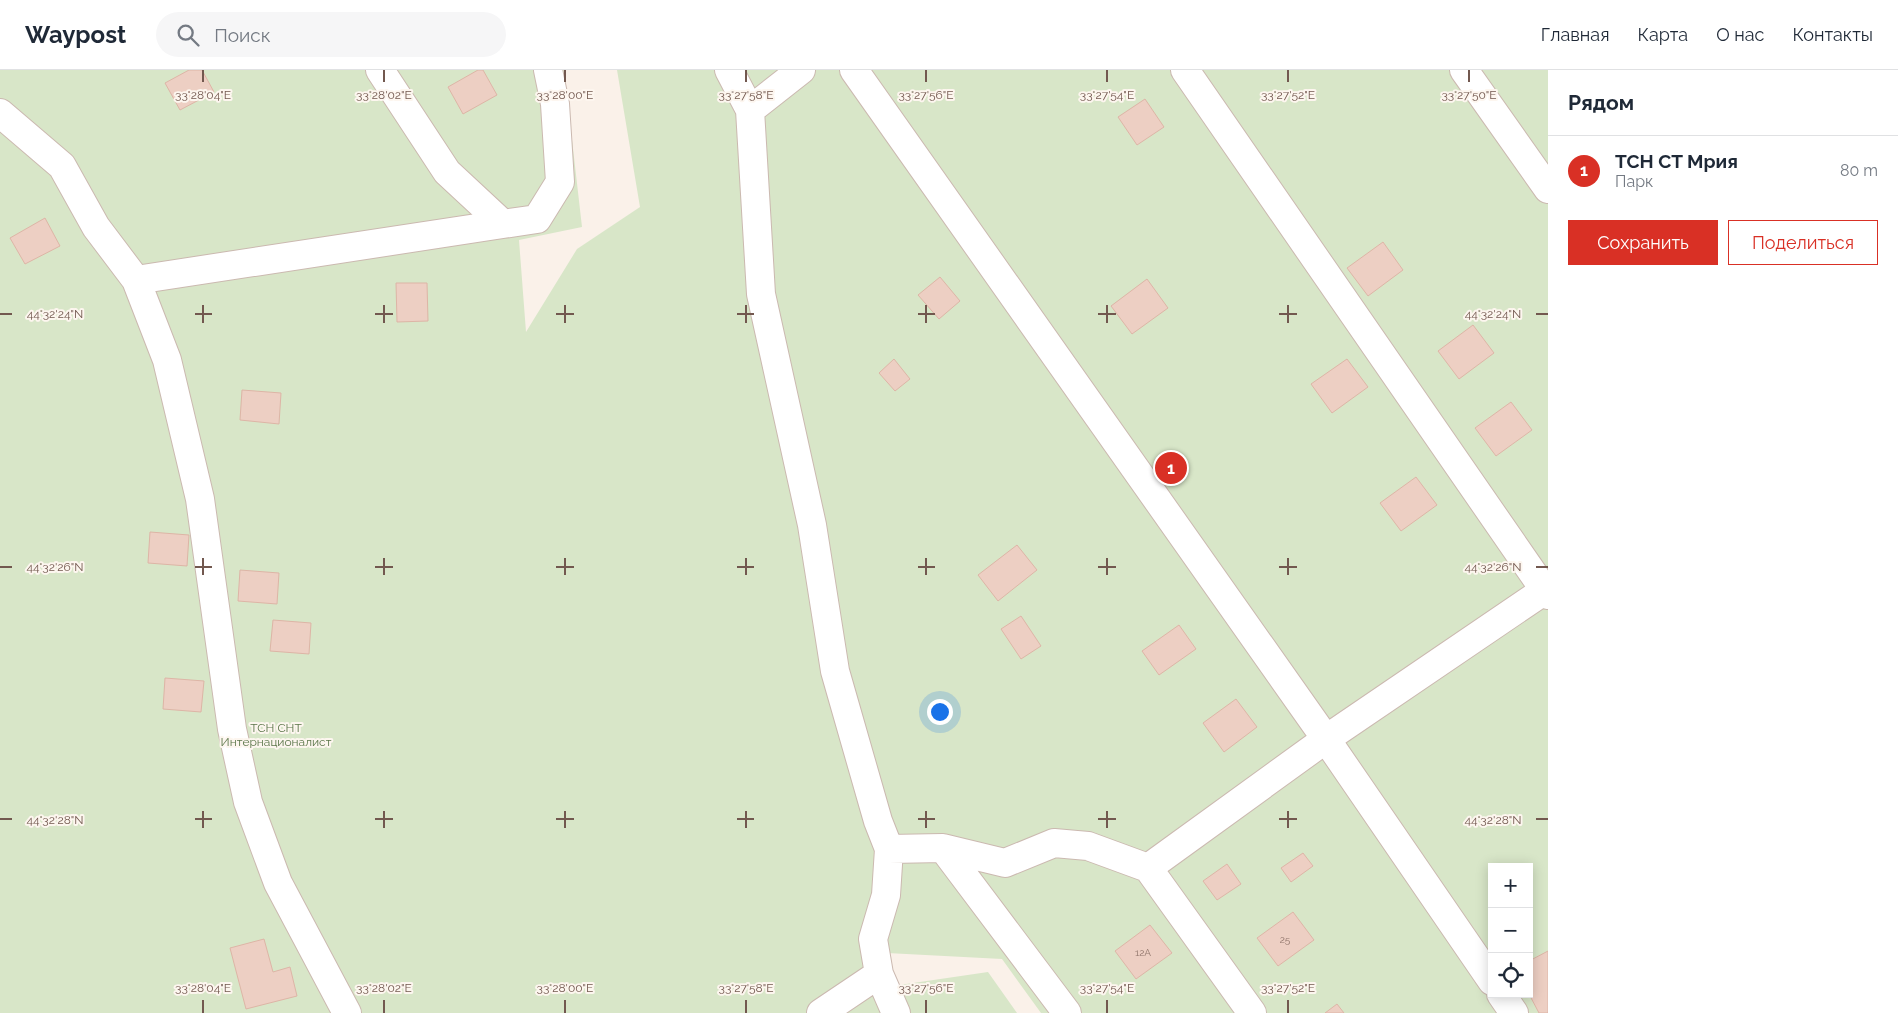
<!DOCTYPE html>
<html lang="ru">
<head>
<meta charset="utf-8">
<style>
  body { margin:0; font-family:Raleway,sans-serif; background:#f6f6f7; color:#1f2937 }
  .controls { position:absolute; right:15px; bottom:15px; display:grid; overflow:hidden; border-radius:0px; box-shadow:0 2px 12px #0003 }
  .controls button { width:45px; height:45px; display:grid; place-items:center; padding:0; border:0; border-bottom:1px solid #e0e1e3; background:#fff; color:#1f2937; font:25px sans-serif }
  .you { position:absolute; left:939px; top:641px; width:18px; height:18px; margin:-12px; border:4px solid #fff; border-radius:50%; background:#1a73e8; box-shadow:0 0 0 8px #1a73e833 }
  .badge { display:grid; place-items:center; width:32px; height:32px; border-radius:50%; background:#d93025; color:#fff; font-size:16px; font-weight:700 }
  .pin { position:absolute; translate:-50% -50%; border:2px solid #fff; box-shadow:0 1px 5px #0006 }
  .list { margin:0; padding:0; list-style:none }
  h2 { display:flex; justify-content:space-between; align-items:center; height:65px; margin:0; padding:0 20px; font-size:21px }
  h2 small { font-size:16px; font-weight:400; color:#747a83 }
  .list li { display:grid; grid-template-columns:32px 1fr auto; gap:15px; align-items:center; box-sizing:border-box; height:70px; padding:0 20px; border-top:1px solid #e0e1e3 }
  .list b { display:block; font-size:19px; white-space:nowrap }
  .list p { margin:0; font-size:16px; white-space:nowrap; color:#747a83 }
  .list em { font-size:16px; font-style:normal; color:#747a83 }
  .actions { display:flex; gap:10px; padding:15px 20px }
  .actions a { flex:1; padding:11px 0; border:1px solid #d93025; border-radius:0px; text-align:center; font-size:18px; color:#d93025 }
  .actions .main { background:#d93025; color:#fff }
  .icon { flex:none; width:28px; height:28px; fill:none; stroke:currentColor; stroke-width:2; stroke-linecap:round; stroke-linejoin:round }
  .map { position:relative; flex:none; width:1548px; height:943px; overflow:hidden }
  header { display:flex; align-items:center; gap:30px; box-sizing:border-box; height:70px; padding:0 25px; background:#fff; border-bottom:1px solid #e0e1e3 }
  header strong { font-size:24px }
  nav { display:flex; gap:28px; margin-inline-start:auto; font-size:18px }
  .search { width:350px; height:45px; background:#f6f6f7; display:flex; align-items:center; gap:12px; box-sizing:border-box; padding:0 18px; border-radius:28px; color:#747a83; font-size:19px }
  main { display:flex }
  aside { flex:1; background:#fff }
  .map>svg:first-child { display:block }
</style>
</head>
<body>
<header>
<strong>Waypost</strong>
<div class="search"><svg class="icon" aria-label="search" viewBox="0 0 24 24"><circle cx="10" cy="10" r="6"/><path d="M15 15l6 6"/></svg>Поиск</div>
<nav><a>Главная</a><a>Карта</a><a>О нас</a><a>Контакты</a></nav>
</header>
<main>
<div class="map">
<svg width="1548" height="943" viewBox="0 0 1548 943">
  <rect width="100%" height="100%" fill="#faf1e9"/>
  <!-- green -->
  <path fill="#d8e6c8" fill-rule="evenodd" d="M0,0H564L582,157L519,170L526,262L577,179L640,137L617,0H1548V943H1041L1002,889L887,883L879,918L988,902L1017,943H0ZM1492,797H1529V924H1492Z"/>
  <!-- building -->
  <path fill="#edcfc3" stroke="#ddb5a6" d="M202,0L214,22L180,40L165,13L189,0Z
    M478,0H483L497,25L463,44L448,17Z
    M1145,29L1164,57L1137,75L1118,47Z
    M45,148L60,176L25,194L10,168Z
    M1383,172L1403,200L1368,226L1347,198Z
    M940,207L960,231L939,249L918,225Z
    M1147,209L1168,238L1132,264L1111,236Z
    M396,213H427L428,251L397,252Z
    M1473,255L1494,283L1459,309L1438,281Z
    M894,289L910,309L895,321L879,303Z
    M1347,289L1368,317L1332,343L1311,314Z
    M242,320L281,323L279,354L240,350Z
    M1511,332L1532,360L1496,386L1475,358Z
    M1416,407L1437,435L1401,461L1380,433Z
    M150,462L189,465L187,496L148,493Z
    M1017,475L1037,500L998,531L978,505Z
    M240,500L279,503L277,534L238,531Z
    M1021,546L1041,576L1021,589L1001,559Z
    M273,550L311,553L309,584L270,581Z
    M1179,555L1196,579L1159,605L1142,581Z
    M165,608L204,611L201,642L163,639Z
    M1236,629L1257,657L1224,682L1203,653Z
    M1303,783L1313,796L1291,812L1281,798Z
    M1227,794L1241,814L1217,830L1203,811Z
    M1293,842L1314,870L1278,896L1257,868Z
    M1150,855L1172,883L1136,909L1115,881Z
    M264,869L273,902L290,897L297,926L246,939L230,878Z
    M1548,881V943H1539L1529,924V891Z
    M1337,934L1344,943H1325Z"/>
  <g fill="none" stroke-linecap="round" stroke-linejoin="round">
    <!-- minor casing -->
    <g stroke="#cbb9b0" stroke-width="30">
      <path id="minor" d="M380,0L447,102L503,154L537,149L560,112L555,34L548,0
        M729,0L750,40L761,224L812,455L835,601L878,751L889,779L886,825L873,869L879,904L896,943
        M854,0L1326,669L1492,911
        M1185,0L1548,525
        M1464,0L1548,119
        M750,40L801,0
        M0,43L62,96L96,157L136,210L167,290L200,429L232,659L248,732L278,813L347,943
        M136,210L503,154
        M943,778L1067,943
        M889,779L943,778L1005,793L1054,773L1088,776L1148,798L1252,943
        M1148,798L1326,669L1548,518
        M1501,924L1514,943
        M821,943L879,904"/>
    </g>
    <!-- minor -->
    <use href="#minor" stroke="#fff" stroke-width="28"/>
  </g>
  <!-- ticks -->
  <path fill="none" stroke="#72584f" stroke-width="2" d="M203,0V12M384,0V12M565,0V12M746,0V12M926,0V12M1107,0V12M1288,0V12M1469,0V12M203,235V253M384,235V253M565,235V253M746,235V253M926,235V253M1107,235V253M1288,235V253M0,244H12M195,244H212M375,244H393M556,244H574M737,244H754M918,244H935M1098,244H1116M1279,244H1297M1536,244H1548M203,488V505M384,488V505M565,488V505M746,488V505M926,488V505M1107,488V505M1288,488V505M0,497H12M195,497H212M375,497H393M556,497H574M737,497H754M918,497H935M1098,497H1116M1279,497H1297M1536,497H1548M203,741V758M384,741V758M565,741V758M746,741V758M926,741V758M1107,741V758M1288,741V758M0,749H12M195,749H212M375,749H393M556,749H574M737,749H754M918,749H935M1098,749H1116M1279,749H1297M1536,749H1548M203,930V943M384,930V943M565,930V943M746,930V943M926,930V943M1107,930V943M1288,930V943"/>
  <g text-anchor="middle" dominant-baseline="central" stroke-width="4" stroke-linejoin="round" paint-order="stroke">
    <!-- number labels -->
    <g font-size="10" fill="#91766c">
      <text x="1285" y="869">25</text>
      <text x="1143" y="882">12А</text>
    </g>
    <!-- park labels -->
    <g font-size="12" fill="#5b7649" stroke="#fdf6ef">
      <text x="276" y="658">ТСН СНТ<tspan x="276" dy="14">Интернационалист</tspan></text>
    </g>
  </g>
  <g font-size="12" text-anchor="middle" fill="#72584f" stroke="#fdf6ef" stroke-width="4" stroke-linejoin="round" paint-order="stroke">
    <text x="203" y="29">33°28'04"E</text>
    <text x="384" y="29">33°28'02"E</text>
    <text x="565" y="29">33°28'00"E</text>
    <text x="746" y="29">33°27'58"E</text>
    <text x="926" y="29">33°27'56"E</text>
    <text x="1107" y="29">33°27'54"E</text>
    <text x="1288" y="29">33°27'52"E</text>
    <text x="1469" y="29">33°27'50"E</text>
    <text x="1493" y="248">44°32'24"N</text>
    <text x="55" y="248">44°32'24"N</text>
    <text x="1493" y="501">44°32'26"N</text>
    <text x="55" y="501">44°32'26"N</text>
    <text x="1493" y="754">44°32'28"N</text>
    <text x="55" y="754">44°32'28"N</text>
    <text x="203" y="922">33°28'04"E</text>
    <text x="384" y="922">33°28'02"E</text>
    <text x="565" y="922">33°28'00"E</text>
    <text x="746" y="922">33°27'58"E</text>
    <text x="926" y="922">33°27'56"E</text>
    <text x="1107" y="922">33°27'54"E</text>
    <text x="1288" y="922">33°27'52"E</text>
  </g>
</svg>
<div class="controls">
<button>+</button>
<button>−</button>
<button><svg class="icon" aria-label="locate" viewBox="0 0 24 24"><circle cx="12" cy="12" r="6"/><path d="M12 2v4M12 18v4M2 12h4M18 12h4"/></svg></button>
</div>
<div class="you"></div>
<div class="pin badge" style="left:1171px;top:398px">1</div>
</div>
<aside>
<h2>Рядом<small></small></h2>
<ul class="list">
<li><span class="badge">1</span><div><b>ТСН СТ Мрия</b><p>Парк</p></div><em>80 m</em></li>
</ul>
<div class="actions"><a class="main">Сохранить</a><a>Поделиться</a></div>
</aside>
</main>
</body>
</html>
